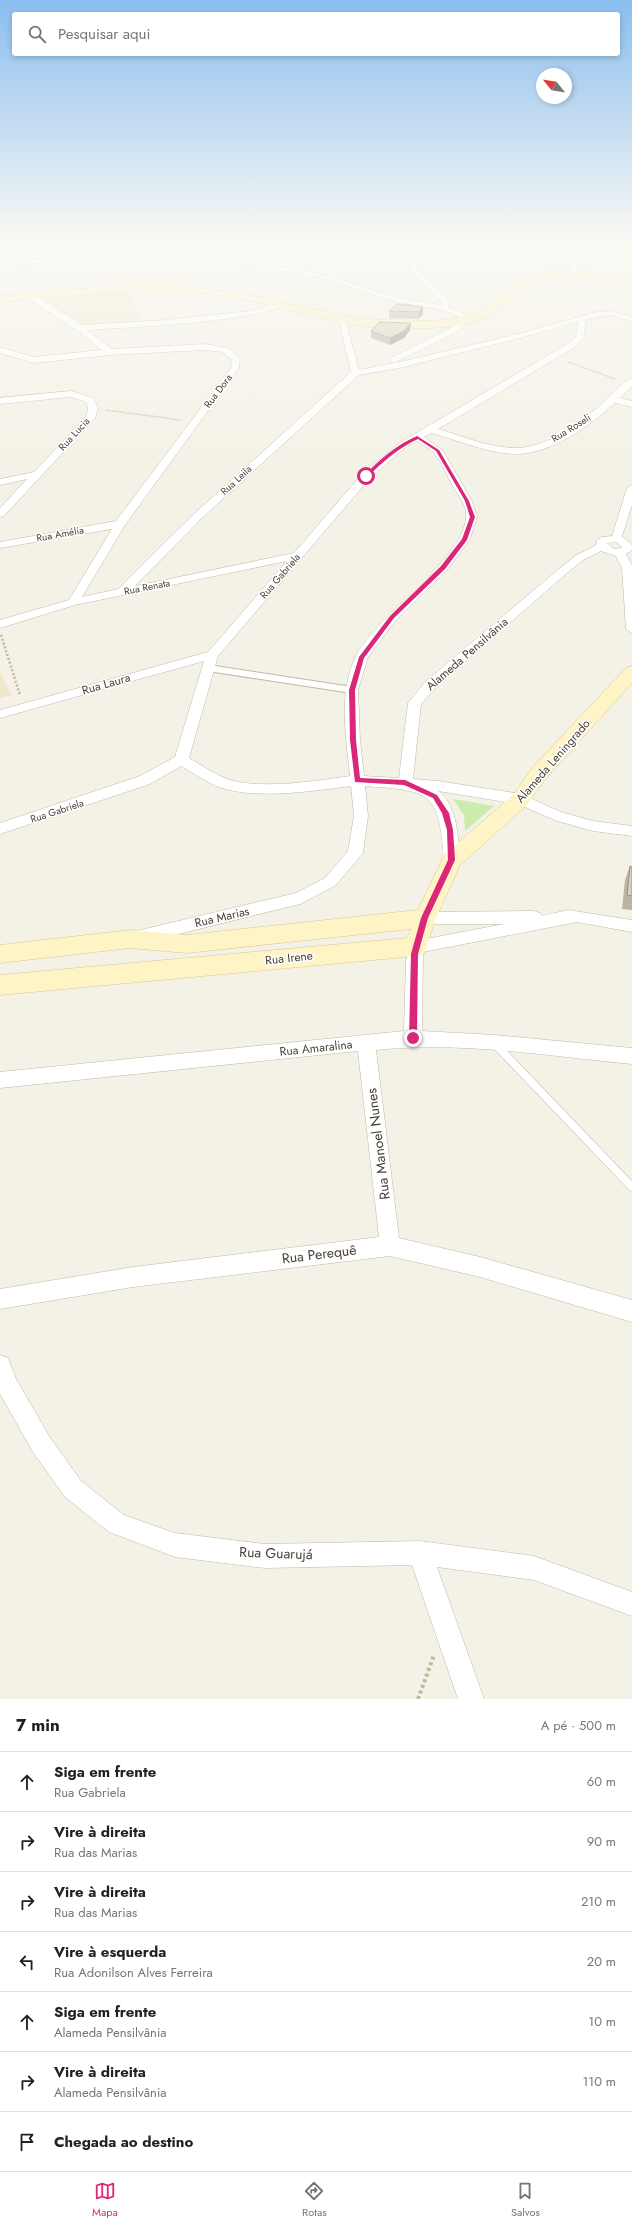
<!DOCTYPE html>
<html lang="pt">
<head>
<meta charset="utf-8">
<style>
  body { margin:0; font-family:Jost,sans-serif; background:#f6f6f6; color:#202124 }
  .compass { position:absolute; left:536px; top:68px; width:36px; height:36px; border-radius:50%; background:#fff; box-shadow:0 2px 6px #0003; rotate:300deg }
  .stop { position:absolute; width:12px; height:12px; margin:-9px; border:3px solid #db2777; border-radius:50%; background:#fff }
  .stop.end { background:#db2777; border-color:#fff; box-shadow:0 1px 4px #0008 }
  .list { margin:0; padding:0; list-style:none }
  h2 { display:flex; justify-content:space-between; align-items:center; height:52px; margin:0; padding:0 16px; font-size:17px }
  h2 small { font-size:13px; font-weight:400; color:#757577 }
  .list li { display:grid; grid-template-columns:26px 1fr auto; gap:12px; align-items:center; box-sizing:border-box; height:60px; padding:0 16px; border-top:1px solid #e0e0e0 }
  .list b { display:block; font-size:15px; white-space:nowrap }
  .list p { margin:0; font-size:13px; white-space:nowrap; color:#757577 }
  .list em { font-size:13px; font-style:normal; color:#757577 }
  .icon { flex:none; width:22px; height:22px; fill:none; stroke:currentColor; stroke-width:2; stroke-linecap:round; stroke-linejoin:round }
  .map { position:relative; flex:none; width:632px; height:1699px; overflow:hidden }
  .search { position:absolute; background:#fff; box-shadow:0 2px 6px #0003; left:12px; right:12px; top:12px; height:44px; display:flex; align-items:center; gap:10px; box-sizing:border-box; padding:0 14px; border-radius:4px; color:#757577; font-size:15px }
  .sheet { height:472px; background:#fff }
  nav { display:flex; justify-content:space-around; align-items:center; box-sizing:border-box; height:56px; border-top:1px solid #e0e0e0; background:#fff; font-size:11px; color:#757577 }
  nav a { display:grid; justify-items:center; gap:2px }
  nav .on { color:#db2777 }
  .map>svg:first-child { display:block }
</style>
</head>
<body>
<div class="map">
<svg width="632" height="1699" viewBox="0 0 632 1699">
  <rect width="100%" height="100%" fill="#f4f1e6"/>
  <!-- education -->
  <path fill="#efe8cf" d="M127,292L144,320L84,326L46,301L57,297Z
    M0,671L11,695L0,698Z"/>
  <!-- green -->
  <path fill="#cbecab" d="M453,799L494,806L465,831L464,815Z"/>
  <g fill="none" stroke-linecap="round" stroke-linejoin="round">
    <!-- lane-far1 casing -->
    <g stroke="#c1b9a8" stroke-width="8">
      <path id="lane-far1" d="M208,668L352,690"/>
    </g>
    <!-- lane casing -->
    <g stroke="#c1b9a8" stroke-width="9">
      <path id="lane" d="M495,1044L632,1187"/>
    </g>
    <!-- street casing -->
    <g stroke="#c1b9a8" stroke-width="1">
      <path id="street" d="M162,241C212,241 262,250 311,250C324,250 337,241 352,241L321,252L305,260L301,258L307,254Z
        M520,241H537L437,260L419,265L417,270L448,300L449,307L472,318L457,332L394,363L390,360L391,358L451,328L463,319L443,310L391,301L325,279L231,261L178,259L33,263L20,266L0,275V270L12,264L0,260V256L18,262L33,259L178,255L231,257L326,275L395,297L441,305V302L409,270L413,262L436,256Z
        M573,241H580L581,250L576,274L572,276L568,274L573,250Z
        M29,295H35L81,325L167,320L250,311L281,302L285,304C266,321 120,328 87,330L112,349L204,344L229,348L240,359L239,368L125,525L82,597L118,589L195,513L351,372L338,317L345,319L359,370L404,361L518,334L596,312L612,311L632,317V322L611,315L586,319L584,337L575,347L438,429C463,436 489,448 516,448C545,448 575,426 597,408C605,402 624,380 632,378V386L620,398L632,401V407L615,403C589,426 552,454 515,454C486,453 458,440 431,433L424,437L443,451L472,501L477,517L470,539L447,570L396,620L368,657L358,690L360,740L364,776L399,778L408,703L425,682L559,569L575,556L596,545L597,540L602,537L612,536L627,488L632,485V505L622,536L632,545V550L626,554L632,565V633L626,629L622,568L616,556L601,551L583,560L567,573L435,688L421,704L413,779L438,781L521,794L561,812L593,821L632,826V836L593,831L557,821L518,804L438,791C458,805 458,838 460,860L457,864L452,866L447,864L444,860C439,791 431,791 365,786L368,816L363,853L335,886L300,904L138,944L132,942L130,937L132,932L296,893L325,878L348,851L354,816L351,786C313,791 255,800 219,787C206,782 193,773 181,766L150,784L0,834V823L140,776L175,757L204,661L0,718V710L208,652L287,561L75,605L0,628V620L69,600L112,529L0,548V542L116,521L231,368L232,360L223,352L204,350L110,355L34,363L0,353V347L34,357L102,350L76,330L29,299ZM578,322L576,336L569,343L401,442L362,474L294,553L135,586L203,517L359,375L404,367L520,338ZM417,441C422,445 430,448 434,453C442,462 447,475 452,485C458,494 468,507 466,518C462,561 379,613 356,656C338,692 346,738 350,776C316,781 259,790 227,779C214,774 201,765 189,758L218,656L370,478L407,446ZM617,542L622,548L614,549L607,543Z
        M71,391L93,398L98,408L95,418L4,516L0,517V508L27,479L0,485V479L34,472L86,417L88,408L86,402L71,397L0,404V398Z
        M568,910L632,920V932L577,922L423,952L422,1031L495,1035L632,1048V1064C548,1056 460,1041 376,1050L399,1238L480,1257L632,1300V1322L480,1277L390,1256L133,1287L0,1309V1289L133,1267L379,1237L358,1051L0,1088V1072L404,1031L406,962L410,942L504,924H425L419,923L417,918L419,913L425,912L534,911L540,913L542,916Z
        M0,1355L8,1358L16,1379L49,1436L81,1481L124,1515L175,1533L265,1544L420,1541L534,1556L632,1592V1616L534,1580L437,1567L484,1699H458L412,1565L265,1568L175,1557L109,1532L65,1497L33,1452L0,1394Z"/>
    </g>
    <!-- secondary casing -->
    <g stroke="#d8c992" stroke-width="1">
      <path id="secondary" d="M556,270L581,271L632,277V283C601,279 565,270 535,280C519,286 509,301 497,311C478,325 447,328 425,328C400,329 374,329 350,324C306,316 263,301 219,295C146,285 73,296 0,302V296L126,285H177L237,292L360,319L431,321L457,318L478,312L490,306L521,279Z
        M632,666V683L546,778L528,804L460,865L436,918L424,954L416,956L0,995V975L407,938L411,929L187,953L130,948L0,963V945L130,930L187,935L418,910L445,854L514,794L532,768L626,668Z"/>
    </g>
    <!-- path-far2 -->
    <path stroke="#c4b798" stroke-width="1.5" stroke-dasharray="1 1" stroke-linecap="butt" d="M47,249L56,241
      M568,362L615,379
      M106,410L181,420"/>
    <!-- path-far1 -->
    <path stroke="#c4b798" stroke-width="2.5" stroke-dasharray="2 2" stroke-linecap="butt" d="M1,635L20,695"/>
    <!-- path -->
    <path stroke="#c4b798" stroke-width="4" stroke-dasharray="3 3" stroke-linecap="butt" d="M418,1699L434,1655"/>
    <!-- lane-far1 -->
    <use href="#lane-far1" stroke="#fff" stroke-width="6"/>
    <!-- lane -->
    <use href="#lane" stroke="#fff" stroke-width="8"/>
    <!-- street -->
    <use href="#street" fill="#fff" fill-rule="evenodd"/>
    <!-- secondary -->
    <use href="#secondary" fill="#fff4c5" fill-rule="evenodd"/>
  </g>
  <!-- wall -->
  <path fill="#bbb3a3" d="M397,304L423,314L418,319L389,318V311Z
    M410,330L404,338L390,345L371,338V331Z
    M630,866L632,867V910L622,909L625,880Z"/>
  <!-- shaded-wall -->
  <path fill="#999284" d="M423,307V314L418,319L419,312Z
    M411,323L410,330L404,338L390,345V338Z"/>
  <!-- building -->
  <path fill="#dad0bd" stroke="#999284" d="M397,304L423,307L419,312L389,311Z
    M379,322L411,323L404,331L390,338L371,331Z
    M630,866L632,867V896L627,895Z"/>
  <!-- sky -->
  <linearGradient id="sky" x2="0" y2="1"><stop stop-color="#8abeee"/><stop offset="0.5" stop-color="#faf9f4"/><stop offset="1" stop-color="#faf9f4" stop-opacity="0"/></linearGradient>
  <rect width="632" height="479" fill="url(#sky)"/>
  <!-- route -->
  <path fill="#db2777" d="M417,436L439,450L469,501L475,517L467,540L445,569L394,618L364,658L355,690L356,740L360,778L405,780L437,795L449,813L453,830L455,860L428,918L418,954L417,1038L413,1042L409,1038L411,954L421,918L448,860L447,830L442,813L433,798L404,785L355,782L350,740L349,690L359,657L390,616L441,566L462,539L470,517L465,501L436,451L418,439C398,448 383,462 367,477L364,476C379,460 396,445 417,436Z"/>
  <g text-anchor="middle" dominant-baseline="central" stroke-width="3" stroke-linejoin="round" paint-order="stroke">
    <!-- far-street labels -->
    <g font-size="10" fill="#484135" stroke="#fff">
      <text transform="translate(218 391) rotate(-53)">Rua Dora</text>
      <text transform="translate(571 428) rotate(-32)">Rua Roseli</text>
      <text transform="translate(74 434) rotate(-48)">Rua Lucia</text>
      <text transform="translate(236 480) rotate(-43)">Rua Leila</text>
      <text transform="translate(60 534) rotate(-10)">Rua Amélia</text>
      <text transform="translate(280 576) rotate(-49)">Rua Gabriela</text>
      <text transform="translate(147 587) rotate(-11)">Rua Renata</text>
      <text transform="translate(57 811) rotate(-18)">Rua Gabriela</text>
    </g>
    <!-- street labels -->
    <g font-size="12" fill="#484135" stroke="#fff">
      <text transform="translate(467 654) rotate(-41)">Alameda Pensilvânia</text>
      <text transform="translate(106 684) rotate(-16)">Rua Laura</text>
      <text transform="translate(553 761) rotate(-49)">Alameda Leningrado</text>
      <text transform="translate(222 917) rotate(-13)">Rua Marias</text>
      <text transform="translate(289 958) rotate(-6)">Rua Irene</text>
      <text transform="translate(316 1048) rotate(-6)">Rua Amaralina</text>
    </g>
    <!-- near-street labels -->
    <g font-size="14" fill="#484135" stroke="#fff">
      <text transform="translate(378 1144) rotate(-97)">Rua Manoel Nunes</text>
      <text transform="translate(319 1254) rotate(-7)">Rua Perequê</text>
      <text transform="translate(276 1553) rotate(2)">Rua Guarujá</text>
    </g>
  </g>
</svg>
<svg class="compass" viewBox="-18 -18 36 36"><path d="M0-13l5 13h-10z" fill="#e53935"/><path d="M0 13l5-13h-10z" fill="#757577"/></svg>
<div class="stop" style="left:366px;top:476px"></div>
<div class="stop end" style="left:413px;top:1038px"></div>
<div class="search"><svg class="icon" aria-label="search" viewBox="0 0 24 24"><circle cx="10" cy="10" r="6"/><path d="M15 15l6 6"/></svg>Pesquisar aqui</div>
</div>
<section class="sheet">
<h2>7 min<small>A pé · 500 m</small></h2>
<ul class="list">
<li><svg class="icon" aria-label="ahead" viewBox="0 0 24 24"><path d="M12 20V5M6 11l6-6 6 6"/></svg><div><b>Siga em frente</b><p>Rua Gabriela</p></div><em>60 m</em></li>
<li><svg class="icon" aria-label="right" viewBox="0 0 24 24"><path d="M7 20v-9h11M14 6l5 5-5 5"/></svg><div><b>Vire à direita</b><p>Rua das Marias</p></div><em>90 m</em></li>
<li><svg class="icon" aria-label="right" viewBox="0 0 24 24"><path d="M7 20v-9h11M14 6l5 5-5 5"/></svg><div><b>Vire à direita</b><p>Rua das Marias</p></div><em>210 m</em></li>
<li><svg class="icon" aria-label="left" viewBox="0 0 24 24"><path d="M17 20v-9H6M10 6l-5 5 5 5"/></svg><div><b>Vire à esquerda</b><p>Rua Adonilson Alves Ferreira</p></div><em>20 m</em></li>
<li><svg class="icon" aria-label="ahead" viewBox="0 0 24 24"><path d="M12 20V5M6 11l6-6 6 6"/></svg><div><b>Siga em frente</b><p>Alameda Pensilvânia</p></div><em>10 m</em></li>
<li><svg class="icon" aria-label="right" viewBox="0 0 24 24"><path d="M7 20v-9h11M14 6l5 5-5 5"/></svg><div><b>Vire à direita</b><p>Alameda Pensilvânia</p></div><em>110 m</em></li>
<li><svg class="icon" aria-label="arrive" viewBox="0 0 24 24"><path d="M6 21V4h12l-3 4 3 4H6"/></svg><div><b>Chegada ao destino</b></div></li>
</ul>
</section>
<nav>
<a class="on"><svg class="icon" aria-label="map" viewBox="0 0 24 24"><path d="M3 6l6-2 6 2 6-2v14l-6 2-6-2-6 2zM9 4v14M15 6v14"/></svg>Mapa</a>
<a><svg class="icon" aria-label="directions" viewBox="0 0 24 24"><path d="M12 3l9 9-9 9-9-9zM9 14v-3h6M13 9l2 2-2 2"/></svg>Rotas</a>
<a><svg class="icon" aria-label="saved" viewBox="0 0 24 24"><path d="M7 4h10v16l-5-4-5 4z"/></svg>Salvos</a>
</nav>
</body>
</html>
